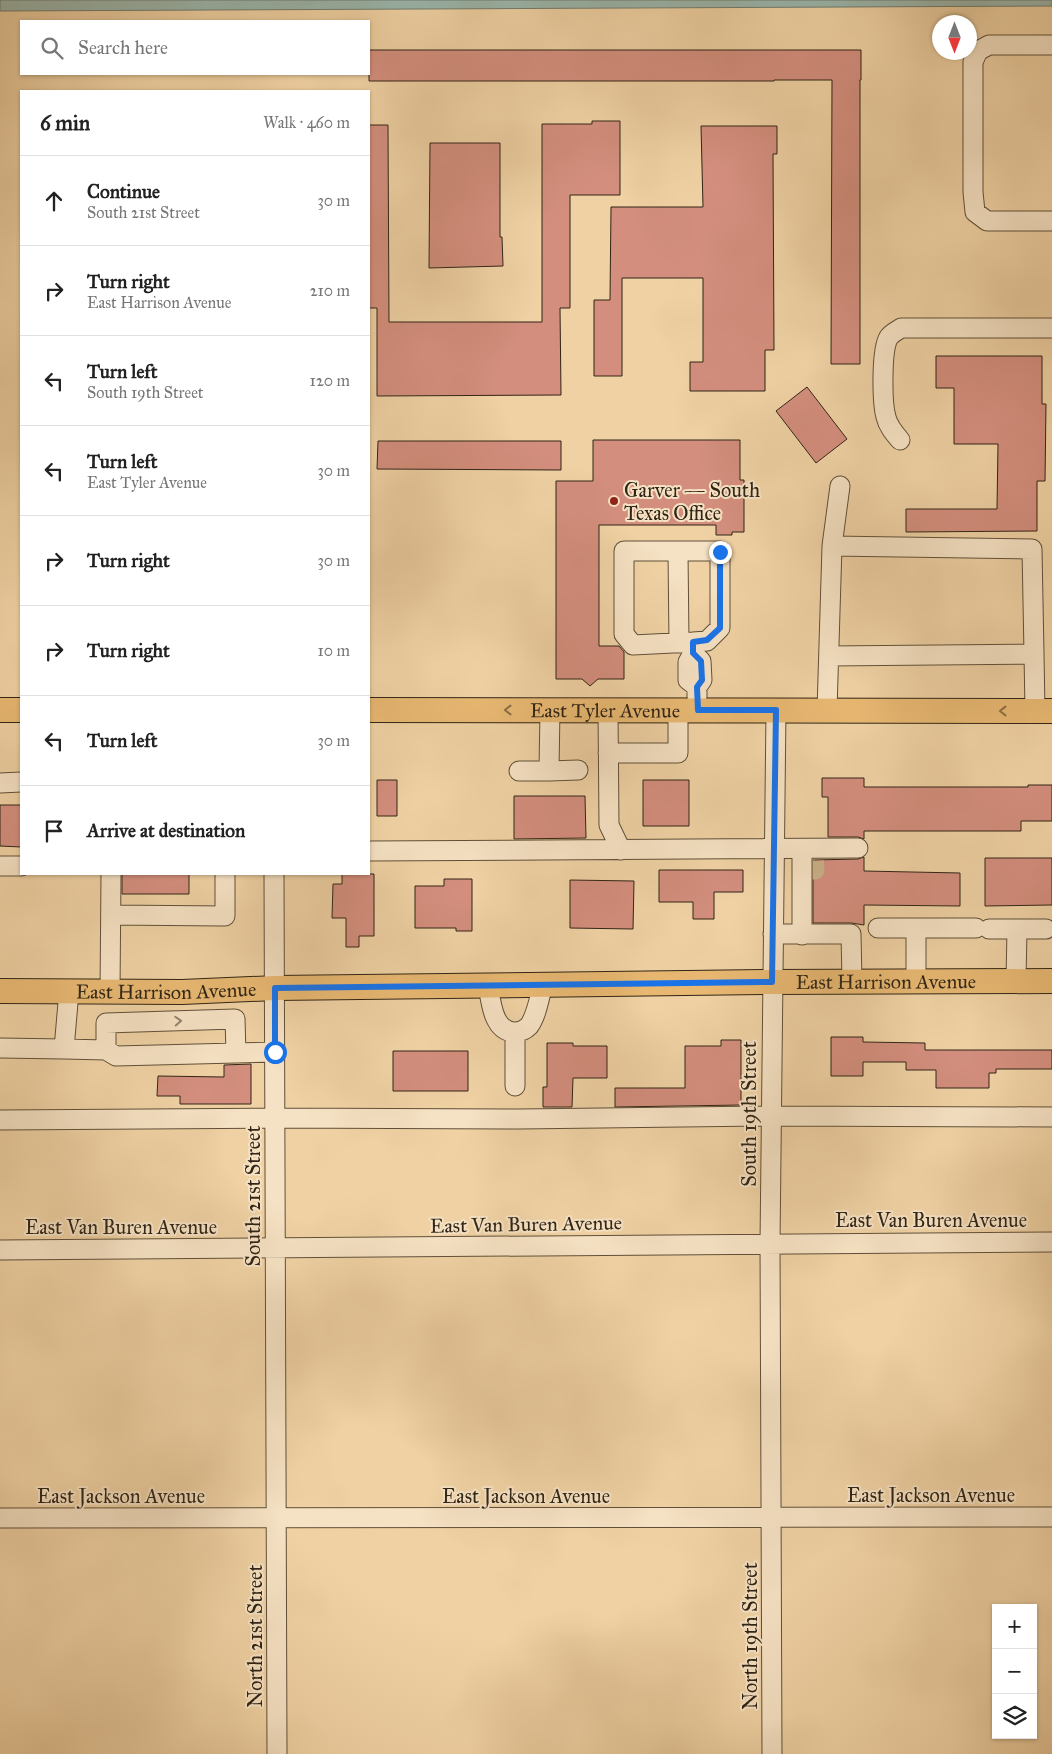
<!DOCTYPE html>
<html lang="en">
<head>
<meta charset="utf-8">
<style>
  body { margin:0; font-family:"IM FELL Great Primer",serif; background:#f2f2f2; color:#222 }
  .controls { position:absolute; right:15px; bottom:15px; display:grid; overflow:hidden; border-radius:0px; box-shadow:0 1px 4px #0004 }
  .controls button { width:45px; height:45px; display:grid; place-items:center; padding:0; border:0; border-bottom:1px solid #e0e0e0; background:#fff; color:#222; font:25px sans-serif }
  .compass { position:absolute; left:932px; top:15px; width:45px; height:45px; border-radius:50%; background:#fff; box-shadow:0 1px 4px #0004; rotate:180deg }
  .stop { position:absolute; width:15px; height:15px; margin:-11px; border:4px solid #1a73e8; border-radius:50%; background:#fff }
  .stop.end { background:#1a73e8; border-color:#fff; box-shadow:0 1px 5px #0008 }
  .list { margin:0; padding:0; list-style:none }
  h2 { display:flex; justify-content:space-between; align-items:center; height:65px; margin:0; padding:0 20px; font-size:21px }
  h2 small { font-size:16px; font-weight:400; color:#767676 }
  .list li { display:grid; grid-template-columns:32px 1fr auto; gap:15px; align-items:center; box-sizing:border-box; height:90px; padding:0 20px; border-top:1px solid #e0e0e0 }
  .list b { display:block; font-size:19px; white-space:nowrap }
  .list p { margin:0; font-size:16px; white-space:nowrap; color:#767676 }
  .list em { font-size:16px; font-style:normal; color:#767676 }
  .icon { flex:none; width:28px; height:28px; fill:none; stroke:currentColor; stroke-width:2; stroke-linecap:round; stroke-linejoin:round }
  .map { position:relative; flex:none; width:1052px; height:1754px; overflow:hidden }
  .search { position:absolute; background:#fff; box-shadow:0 1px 4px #0004; left:20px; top:20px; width:350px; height:55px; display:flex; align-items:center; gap:12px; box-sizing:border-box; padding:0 18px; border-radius:0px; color:#767676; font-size:19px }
  .panel { position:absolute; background:#fff; box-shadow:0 1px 4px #0004; left:20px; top:90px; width:350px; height:785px; border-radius:0px }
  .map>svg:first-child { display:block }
</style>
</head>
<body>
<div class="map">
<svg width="1052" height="1754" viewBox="0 0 1052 1754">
  <rect width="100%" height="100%" fill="#efd1a3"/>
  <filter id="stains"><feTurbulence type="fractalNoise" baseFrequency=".004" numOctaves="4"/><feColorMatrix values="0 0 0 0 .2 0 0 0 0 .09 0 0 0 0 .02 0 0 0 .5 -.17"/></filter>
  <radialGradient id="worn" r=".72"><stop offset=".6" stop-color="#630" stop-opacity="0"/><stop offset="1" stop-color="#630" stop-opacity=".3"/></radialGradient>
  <!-- water -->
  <path fill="#9ab6ac" stroke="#707c70" d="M0,0H1052V6L0,11Z"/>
  <!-- building -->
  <path fill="#d38e7d" stroke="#302516" d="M369,50H861V80H860V364H831L832,80H774V81H369Z
    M592,121H620V195H570V308H560L561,395L377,396V308H369V125H388L389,322H542V124H592Z
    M701,126H777V154H773L774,350H765V391H690V362H703V278H622V376H594V300H610L611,207H703Z
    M430,143H500V237H502L503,266L429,268Z
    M936,356H1042V404H1046L1045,481H1037V531L906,532V509H997L998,444H954V388H936Z
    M807,387L847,439L816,463L776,411Z
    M593,440H740V480H744V532H732V535H716V525H599V646H619L624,652V679H598L590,686L582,679H556V481H593Z
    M378,441H561V470L377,469Z
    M822,778H864V787H1028V785H1052V821H1021V831H864V839L858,837H828V797H822Z
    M377,780H397V816H377Z
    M643,780H689V826H643Z
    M514,796H585L586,838L514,839Z
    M0,805H21V847L0,846Z
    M864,857V871L960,873V906L864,905V925L851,923H813V860L858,859Z
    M985,858H1052V905L985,906Z
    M659,870H743V892H714V919H693V902H659Z
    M122,874H189V894H122Z
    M342,874H374V936H359V947H346V918H332L333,884H342Z
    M444,879H472V931H456V928H415V886H444Z
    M570,880L634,881L633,929L570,928Z
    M831,1037H863V1042L925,1043V1050H1052V1069H996V1073H989V1088H936V1070H906V1062H863V1076H831Z
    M721,1040H741V1105L615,1107V1088H685V1046H721Z
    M547,1043H573V1046H607V1078H573L572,1107H543V1087H547Z
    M393,1051H468V1091H393Z
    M251,1064V1104H180V1096H157L158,1076L224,1077V1065Z"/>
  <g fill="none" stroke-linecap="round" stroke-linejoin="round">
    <!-- minor-tunnel -->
    <path stroke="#c9af87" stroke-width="19" stroke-dasharray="19 9" stroke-linecap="butt" d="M805,870H815L814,857"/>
    <!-- minor casing -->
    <g stroke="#605039" stroke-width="21">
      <path id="minor" d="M1052,45H989L978,51L973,62V192L975,212L987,221H1052
        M900,440C894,433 888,426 886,417C882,403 881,349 889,337C892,333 897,331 901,328H1052
        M832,546L1032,549L1034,654
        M678,551L679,643
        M693,642L633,645L624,634V551H720V628L707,641L693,642V653L688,662V680L697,687
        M693,653L701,661L702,680L697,687V697
        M829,656L1034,654L1035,711
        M550,710L549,771L578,770
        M608,710L609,825L621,850
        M827,710L832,546L840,486
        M608,753H678V710
        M519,771H549
        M0,783L21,782
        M369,851L858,848
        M0,866H21
        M274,874L277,1754
        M111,915L225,916V874
        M878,928H976
        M916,928V982
        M989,929H1017
        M773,934H851L852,982
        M802,935V849
        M1016,981L1017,929H1046
        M488,985C491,1002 493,1032 515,1032C520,1032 525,1030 529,1026C537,1015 539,998 543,985
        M110,992L111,874
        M515,1032V1086
        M0,1048L64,1049L69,991
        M64,1049L106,1050L116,1056L236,1053
        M106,1050V1023L235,1019L236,1053L275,1052
        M0,1120L275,1118L519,1119L771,1116L1052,1117
        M0,1250L1052,1242
        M0,1518L1052,1517
        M772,1754L770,1243L776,710"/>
    </g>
    <!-- major casing -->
    <g stroke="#302516" stroke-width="26">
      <g id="major">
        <path d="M0,710H21"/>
        <path id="s1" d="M369,710L1052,711"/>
        <path id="s2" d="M0,991L182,992L275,988L772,982L1052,981"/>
      </g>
    </g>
    <!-- minor -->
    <use href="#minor" stroke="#f5e1c3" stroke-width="19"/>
    <!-- major -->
    <use href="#major" stroke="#e8b872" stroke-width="24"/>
  </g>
  <!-- one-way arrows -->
  <defs><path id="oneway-chevron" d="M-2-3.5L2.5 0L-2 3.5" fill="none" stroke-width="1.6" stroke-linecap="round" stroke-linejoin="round" transform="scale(1.25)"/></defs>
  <g stroke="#8c6e44">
    <use href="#oneway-chevron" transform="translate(508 710) rotate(-180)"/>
    <use href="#oneway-chevron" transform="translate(1003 711) rotate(-180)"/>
  </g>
  <use stroke="#92836c" href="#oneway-chevron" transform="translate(178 1021) rotate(-3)"/>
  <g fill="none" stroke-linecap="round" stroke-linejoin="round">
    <!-- route -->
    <path stroke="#1a73e8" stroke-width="6" d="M275,1052V988L772,982L776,710H698L697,687L702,680L701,661L693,653V642L707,640L720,628V552"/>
  </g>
  <!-- markers -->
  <circle fill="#8f2418" stroke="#f5e1c3" stroke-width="2" cx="614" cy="501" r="5"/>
  <g text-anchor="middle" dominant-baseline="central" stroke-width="4" stroke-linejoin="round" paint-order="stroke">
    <!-- poi labels -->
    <g font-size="20" fill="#302516" stroke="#f5e1c3" text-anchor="start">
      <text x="624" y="490">Garver — South<tspan x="624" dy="23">Texas Office</tspan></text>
    </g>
    <!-- street labels -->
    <g font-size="20" fill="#302516" stroke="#f5e1c3">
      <text stroke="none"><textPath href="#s1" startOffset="236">East Tyler Avenue</textPath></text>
      <text stroke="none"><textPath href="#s2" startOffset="886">East Harrison Avenue</textPath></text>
      <text stroke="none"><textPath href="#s2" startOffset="166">East Harrison Avenue</textPath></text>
      <text transform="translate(749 1114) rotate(-90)">South 19th Street</text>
      <text transform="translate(253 1196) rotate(-90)">South 21st Street</text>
      <text x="931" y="1220">East Van Buren Avenue</text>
      <text transform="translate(526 1224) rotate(-1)">East Van Buren Avenue</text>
      <text x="121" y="1227">East Van Buren Avenue</text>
      <text x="931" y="1495">East Jackson Avenue</text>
      <text x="121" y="1496">East Jackson Avenue</text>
      <text x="526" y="1496">East Jackson Avenue</text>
      <text transform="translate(255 1636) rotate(-90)">North 21st Street</text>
      <text transform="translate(750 1636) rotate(-90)">North 19th Street</text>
    </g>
  </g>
  <rect width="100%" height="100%" filter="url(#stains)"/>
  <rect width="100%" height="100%" fill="url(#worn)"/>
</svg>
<div class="controls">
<button>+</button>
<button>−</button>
<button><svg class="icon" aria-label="layers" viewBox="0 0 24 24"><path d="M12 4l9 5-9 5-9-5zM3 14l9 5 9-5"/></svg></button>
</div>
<svg class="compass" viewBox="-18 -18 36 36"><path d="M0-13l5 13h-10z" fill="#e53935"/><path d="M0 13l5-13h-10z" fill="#767676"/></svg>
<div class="stop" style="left:275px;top:1052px"></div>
<div class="stop end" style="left:720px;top:552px"></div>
<div class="search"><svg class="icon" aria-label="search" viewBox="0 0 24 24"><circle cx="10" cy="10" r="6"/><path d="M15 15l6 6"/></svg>Search here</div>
<section class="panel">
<h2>6 min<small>Walk · 460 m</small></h2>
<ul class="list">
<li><svg class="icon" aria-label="ahead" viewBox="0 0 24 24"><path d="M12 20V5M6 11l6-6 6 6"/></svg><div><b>Continue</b><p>South 21st Street</p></div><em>30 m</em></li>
<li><svg class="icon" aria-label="right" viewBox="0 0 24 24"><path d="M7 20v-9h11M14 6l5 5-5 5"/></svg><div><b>Turn right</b><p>East Harrison Avenue</p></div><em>210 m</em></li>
<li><svg class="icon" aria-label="left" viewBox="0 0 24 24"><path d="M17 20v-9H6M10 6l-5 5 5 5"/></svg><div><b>Turn left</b><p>South 19th Street</p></div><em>120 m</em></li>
<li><svg class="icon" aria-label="left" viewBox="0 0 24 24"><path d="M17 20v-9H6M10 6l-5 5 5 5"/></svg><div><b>Turn left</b><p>East Tyler Avenue</p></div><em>30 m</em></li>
<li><svg class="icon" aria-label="right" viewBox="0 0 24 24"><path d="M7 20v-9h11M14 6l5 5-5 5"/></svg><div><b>Turn right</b></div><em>30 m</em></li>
<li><svg class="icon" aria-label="right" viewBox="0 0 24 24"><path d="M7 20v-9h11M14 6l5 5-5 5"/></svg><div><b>Turn right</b></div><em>10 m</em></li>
<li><svg class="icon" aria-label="left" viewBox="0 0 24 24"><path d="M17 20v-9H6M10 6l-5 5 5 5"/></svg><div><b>Turn left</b></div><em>30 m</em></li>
<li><svg class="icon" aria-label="arrive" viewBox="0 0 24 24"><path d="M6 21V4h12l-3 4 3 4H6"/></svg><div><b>Arrive at destination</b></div></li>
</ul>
</section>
</div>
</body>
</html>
